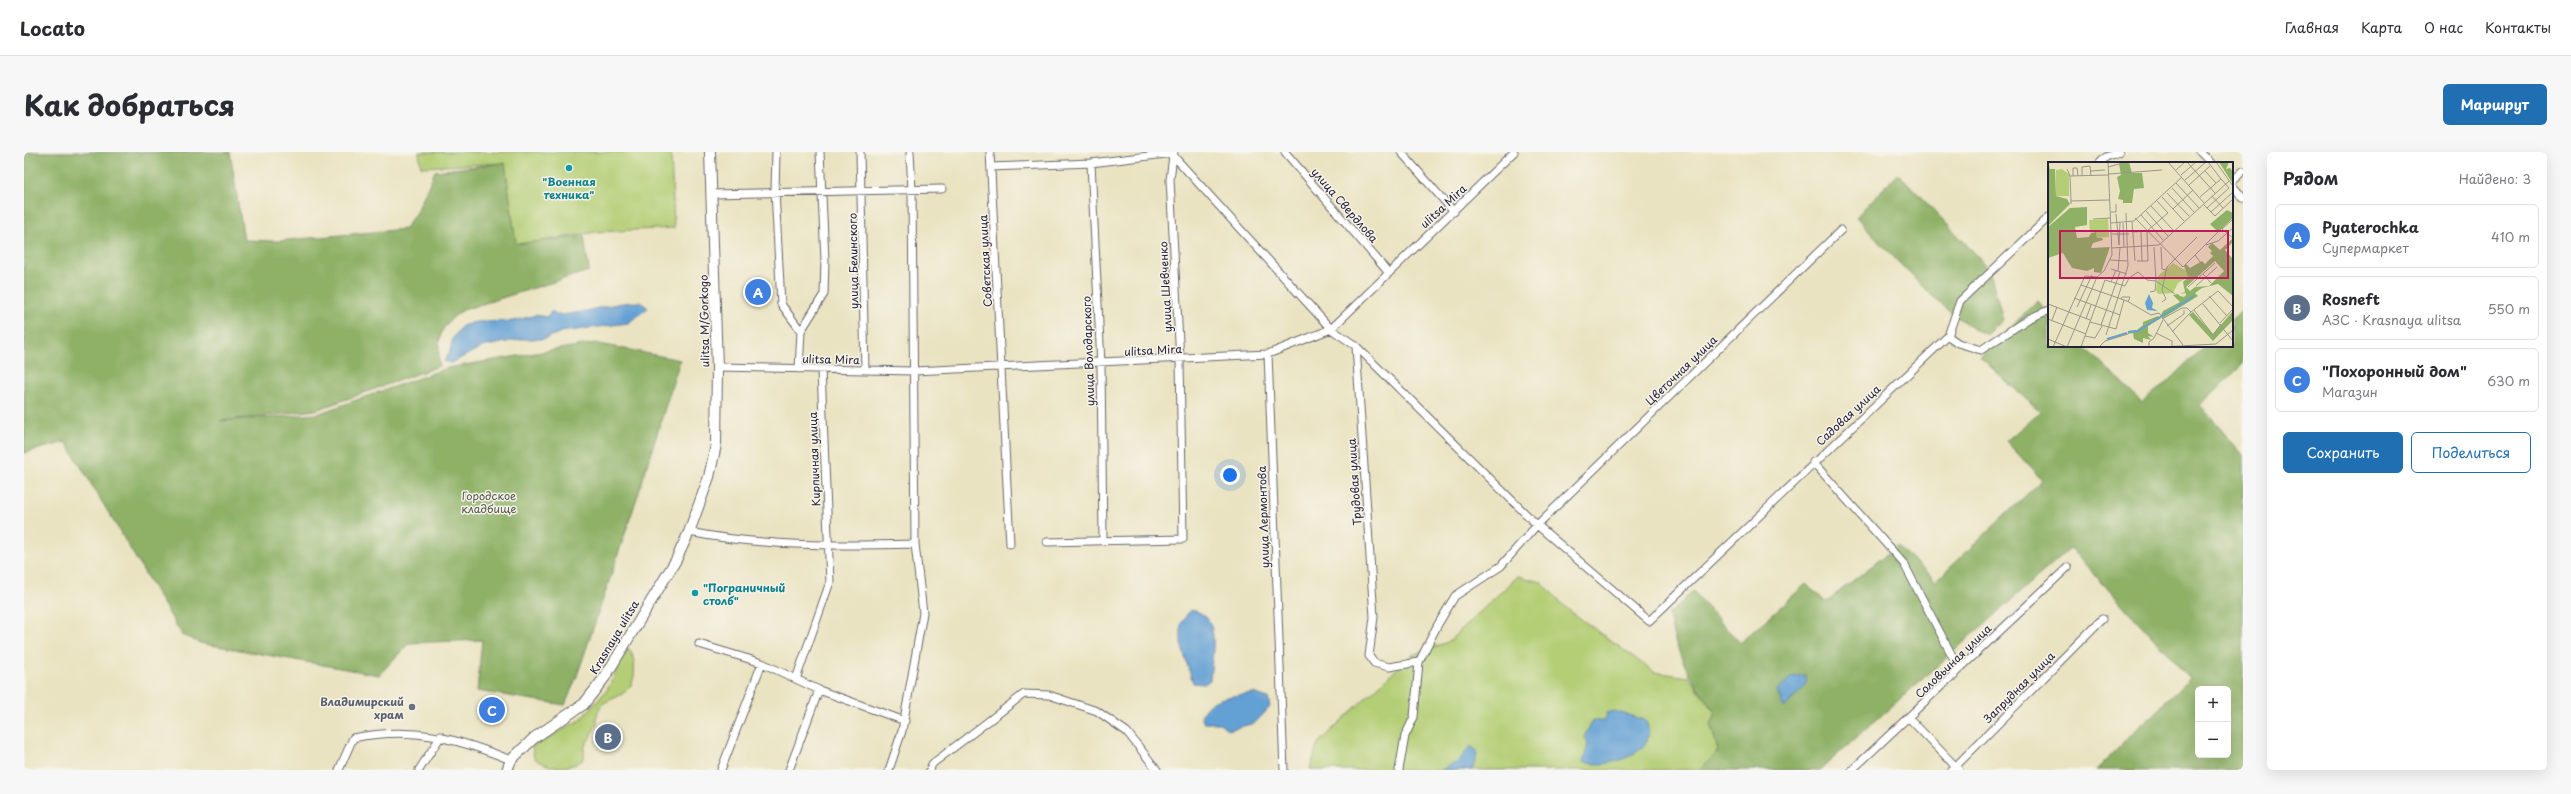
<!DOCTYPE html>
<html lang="ru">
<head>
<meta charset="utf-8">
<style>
  body { margin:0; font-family:"Playpen Sans",sans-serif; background:#f7f7f7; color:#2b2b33 }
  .controls { position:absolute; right:12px; bottom:12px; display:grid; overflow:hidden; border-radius:6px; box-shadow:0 4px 16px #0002 }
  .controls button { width:36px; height:36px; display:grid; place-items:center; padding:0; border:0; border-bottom:1px solid #e1e1e2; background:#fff; color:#2b2b33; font:20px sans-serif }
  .you { position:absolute; left:1206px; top:323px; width:14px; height:14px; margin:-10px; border:3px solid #fff; border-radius:50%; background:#1a73e8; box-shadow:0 0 0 6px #1a73e833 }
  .badge { display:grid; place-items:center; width:26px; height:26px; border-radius:50%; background:#1f6fb2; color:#fff; font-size:13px; font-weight:700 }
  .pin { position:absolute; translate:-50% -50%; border:2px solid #fff; box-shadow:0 1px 4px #0006 }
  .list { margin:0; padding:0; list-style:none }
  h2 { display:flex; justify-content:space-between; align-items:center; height:52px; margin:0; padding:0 16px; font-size:17px }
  h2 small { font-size:13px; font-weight:400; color:#7c7c81 }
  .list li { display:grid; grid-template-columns:26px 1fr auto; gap:12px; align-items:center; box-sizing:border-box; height:64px; margin:0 8px 8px; padding:0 8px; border:1px solid #e1e1e2; border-radius:6px }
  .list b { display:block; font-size:15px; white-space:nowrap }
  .list p { margin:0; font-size:13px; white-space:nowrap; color:#7c7c81 }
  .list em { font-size:13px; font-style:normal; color:#7c7c81 }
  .actions { display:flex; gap:8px; padding:12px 16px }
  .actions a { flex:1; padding:9px 0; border:1px solid #1f6fb2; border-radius:6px; text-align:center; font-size:14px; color:#1f6fb2 }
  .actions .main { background:#1f6fb2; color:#fff }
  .map { position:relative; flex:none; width:2219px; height:618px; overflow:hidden; border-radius:6px }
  header { display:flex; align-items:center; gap:24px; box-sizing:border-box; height:56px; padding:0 20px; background:#fff; border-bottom:1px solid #e1e1e2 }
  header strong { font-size:19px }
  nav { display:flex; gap:22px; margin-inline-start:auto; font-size:14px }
  .intro { display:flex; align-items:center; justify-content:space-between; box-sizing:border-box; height:96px; padding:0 24px }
  h1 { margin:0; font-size:28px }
  .button { padding:10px 18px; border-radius:6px; background:#1f6fb2; color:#fff; font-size:14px; font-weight:700 }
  main { display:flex; gap:24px; padding:0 24px }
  aside { flex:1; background:#fff; border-radius:6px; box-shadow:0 4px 16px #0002 }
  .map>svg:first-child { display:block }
</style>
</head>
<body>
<header>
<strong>Locato</strong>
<nav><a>Главная</a><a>Карта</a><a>О нас</a><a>Контакты</a></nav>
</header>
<div class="intro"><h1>Как добраться</h1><a class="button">Маршрут</a></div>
<main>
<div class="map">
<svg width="2219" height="618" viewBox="0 0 2219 618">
  <rect width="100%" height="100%" fill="#f7f3e8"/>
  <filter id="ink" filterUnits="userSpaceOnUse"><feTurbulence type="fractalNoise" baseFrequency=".025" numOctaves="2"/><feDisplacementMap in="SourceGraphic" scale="8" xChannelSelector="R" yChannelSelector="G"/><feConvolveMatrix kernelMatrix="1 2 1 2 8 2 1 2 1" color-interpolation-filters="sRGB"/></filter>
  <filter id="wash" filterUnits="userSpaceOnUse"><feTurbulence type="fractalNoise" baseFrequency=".012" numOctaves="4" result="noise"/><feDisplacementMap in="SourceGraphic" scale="16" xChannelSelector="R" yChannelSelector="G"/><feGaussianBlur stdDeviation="0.9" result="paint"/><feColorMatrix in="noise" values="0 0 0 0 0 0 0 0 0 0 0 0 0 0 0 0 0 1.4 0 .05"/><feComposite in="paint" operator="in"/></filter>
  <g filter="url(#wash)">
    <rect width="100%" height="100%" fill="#eae3c1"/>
    <!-- green -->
    <path fill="#b3ce74" stroke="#6a7858" d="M395,0H647L650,76L572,80L492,93L481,11L397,15Z
      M1494,424L1517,430L1546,459L1630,520L1665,525L1691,560L1687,573L1694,599L1676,618H1286L1294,591L1336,551L1388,503L1424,490Z
      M603,498H606C612,509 613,530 602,539C595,545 587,547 580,551C575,555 573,562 572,568L574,570L560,596V607C545,618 526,618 510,606L508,595L556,568L583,538Z"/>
    <!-- forest -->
    <path fill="#8eb166" stroke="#586a50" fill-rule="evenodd" d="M0,0H206L220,88L253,89L381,77L394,57L411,19L481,11L492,92L560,84L565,119L439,158C413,176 415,184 415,214L292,258L196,269L293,262L423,216L571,191L656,208L612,349L553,524L541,553L453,539L458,488L385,491L355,523L176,491L158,483L42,290L0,301Z
      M1874,21L1965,116L1979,168L1964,183C1923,169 1864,97 1832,65Z
      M2014,149L2025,160V194H2060L2118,250L2147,227L2181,194H2208V167L2219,157V212L2176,253L2219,303V618H2072L2166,526L2046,396L1796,618H1676L1694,599L1687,573L1691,560C1667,527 1651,502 1645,462L1669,439L1716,491L1782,432L1802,450L1873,394L1912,429L2018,328L1982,289L2016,260L1956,205ZM2174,537H2204V603H2174Z"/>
    <!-- water -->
    <path fill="#63a0d4" stroke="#426188" d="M617,150L624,156L604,171L537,180L520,187H497L458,195L427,211L420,209L426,199L429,186L438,174L451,170L489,169L512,163L522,165L528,159L533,163C562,162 588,149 617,150Z
      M1166,458C1200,461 1187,505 1186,528L1180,532L1169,531L1157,492V472Z
      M1781,523L1782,533L1760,556L1753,538L1768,525Z
      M1229,541L1244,546L1246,555L1231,571L1204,578L1196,571H1180L1177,565C1184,543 1210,545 1229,541Z
      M1590,559L1621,568C1639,600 1584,618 1559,610L1564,592L1560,585L1569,568H1581L1583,561Z
      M1447,594L1454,600L1448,618H1417L1434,610Z"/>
  </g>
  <g filter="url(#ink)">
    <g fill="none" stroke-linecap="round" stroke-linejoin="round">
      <!-- street casing -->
      <g stroke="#68666a" stroke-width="9">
        <path id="street" d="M752,0L751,39L757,152L777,179
          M836,0L841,218
          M966,0L986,392
          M1146,0L1307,177L1332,194L1513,373L1625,469L1924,184L1936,149L2025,65
          M1261,0L1364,120
          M1377,0L1430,60
          M2176,0L2187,11
          M1067,11L1077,212L1079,388
          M2076,11L2082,5L2095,0
          M967,15L1067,11L1150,1
          M2208,29L2219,19
          M2208,33L2219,46
          M688,42L918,37
          M1924,184L1934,191L1957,198L2004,167L2025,158
          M1332,194L1350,465L1345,504L1350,511L1365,515L1395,510
          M1244,202L1260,618
          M693,215L890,219L1244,202L1307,177L1490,0
          M775,217L777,179L800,142L801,108L796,0
          M1789,310L1880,412L1932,511L1930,524
          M665,380C740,395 815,394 891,392
          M1023,390L1159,387L1156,208L1146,28L1149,3
          M675,492L738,511L795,538L881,569
          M772,527L806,430L797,218
          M1885,566L1935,618
          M315,618L329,586C389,574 432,586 487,608
          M395,618L417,584
          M697,618L738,511
          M765,618L795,538
          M865,618L878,579L899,461L891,392L888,38L886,0
          M906,618L908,612L1000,542L1025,543L1073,559L1103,580L1133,618
          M1375,618L1381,584L1390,565L1395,510L1413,474L1431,444L1477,414L1513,373L1817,78
          M1828,618L2044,415
          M1928,618L2078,467"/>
      </g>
      <!-- secondary casing -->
      <g stroke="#68666a" stroke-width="12">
        <path id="secondary" d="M483,618L487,608L510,586L560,552L581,525L652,408L665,380L685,325L692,293L693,215L686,0"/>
      </g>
      <!-- street -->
      <use href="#street" stroke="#fff" stroke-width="7"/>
      <!-- secondary -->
      <use href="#secondary" stroke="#fff" stroke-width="10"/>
    </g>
  </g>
  <!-- markers -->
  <g fill="#0f9aa8" stroke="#f7f3e8" stroke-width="1.5">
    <circle cx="545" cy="16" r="4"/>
    <circle cx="671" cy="441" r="4"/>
  </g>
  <circle fill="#6b7280" stroke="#f7f3e8" stroke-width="1.5" cx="388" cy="555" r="4"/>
  <g text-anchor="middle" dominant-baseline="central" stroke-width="3" stroke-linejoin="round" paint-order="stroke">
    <!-- culture labels -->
    <g font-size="11" font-weight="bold" fill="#0d838f" stroke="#f7f3e8">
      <text x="545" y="29">"Военная<tspan x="545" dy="13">техника"</tspan></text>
      <text x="679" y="435" text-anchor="start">"Пограничный<tspan x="679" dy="13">столб"</tspan></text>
    </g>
    <!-- street labels -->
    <g font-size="11" fill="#22223b" stroke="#f7f3e8">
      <text transform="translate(1321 53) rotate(49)">улица Свердлова</text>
      <text transform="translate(1419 54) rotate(-43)">ulitsa Mira</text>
      <text transform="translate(829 109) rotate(-91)">улица Белинского</text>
      <text transform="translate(961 109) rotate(-93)">Советская улица</text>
      <text transform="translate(1141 135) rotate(-93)">улица Шевченко</text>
      <text transform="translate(680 169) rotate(-91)">ulitsa M/Gorkogo</text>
      <text transform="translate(1129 198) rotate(-3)">ulitsa Mira</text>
      <text transform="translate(1064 199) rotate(-92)">улица Володарского</text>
      <text transform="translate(807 207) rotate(1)">ulitsa Mira</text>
      <text transform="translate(1657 218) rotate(-44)">Цветочная улица</text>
      <text transform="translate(1824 263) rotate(-43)">Садовая улица</text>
      <text transform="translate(790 307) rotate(-92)">Кирпичная улица</text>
      <text transform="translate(1330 330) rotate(-94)">Трудовая улица</text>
      <text transform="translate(1239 365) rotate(-92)">улица Лермонтова</text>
      <text transform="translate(590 485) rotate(-59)">Krasnaya ulitsa</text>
      <text transform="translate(1929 509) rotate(-44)">Соловьиная улица</text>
      <text transform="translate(1995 535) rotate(-45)">Запрудная улица</text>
    </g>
    <!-- park labels -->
    <g font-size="11" fill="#4e564c" stroke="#f7f3e8">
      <text x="465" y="343">Городское<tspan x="465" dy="13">кладбище</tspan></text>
    </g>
    <!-- worship labels -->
    <g font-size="11" font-weight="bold" fill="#5b616d" stroke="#f7f3e8" text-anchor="end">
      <text x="380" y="549">Владимирский<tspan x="380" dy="13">храм</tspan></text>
    </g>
  </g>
  <!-- overview -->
  <g transform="translate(2024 10)">
    <rect width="185" height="185" fill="#eae3c1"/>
    <path d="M14,7L21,12V34H8V8ZM60,57L61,75L49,76L48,70H42L41,58ZM125,101L138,109L140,115L130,121L125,131L110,132L108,128L110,114Z" fill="#b3ce74"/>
    <path d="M0,0L2,7H7L8,34L19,37L22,42L0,64ZM81,0L84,11H94L96,26L86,27L84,41H75V38L70,37L72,29L69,15L73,13L71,2ZM171,0H181L178,7L182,6L185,9V22ZM39,45V63L27,65L29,76L41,75L43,71L48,70L49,76H54L55,78L45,81L43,86L62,85L53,111L46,110V106L39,109L24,106L15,91L0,96V65L22,46ZM179,48L185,51V56L170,70L162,62ZM185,76V80L177,88L185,97V134L170,122L154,126L147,131L150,134L115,156L113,153L115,149L132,140L125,133L130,132L132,134L136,135L138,133V131L132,132L137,130L135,120L140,115L136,104L138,102L142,106L154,99L157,102L165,94L162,91L164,89L160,85L164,81L172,88ZM167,99L176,109L161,124L147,125L142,129L138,125ZM185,149V158L165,179L141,153L145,150L165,172ZM110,154L113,156L100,164V171L106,175L100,174L103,178L95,176V181L86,177L85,171L80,172V169L89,168L95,163V160Z" fill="#8eb166" fill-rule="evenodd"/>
    <path d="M101,132L105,141L104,146L110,149L99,148L97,141Z" fill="#63a0d4"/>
    <path fill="none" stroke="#63a0d4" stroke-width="2" d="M80,170L90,169L146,134M59,177L79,171"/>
    <path fill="none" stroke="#9a968b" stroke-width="1" d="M120,0L156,41M139,0L167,31M160,0L173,17M168,0L185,24M60,5L78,0M19,7L22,14L23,39M128,8L137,0M42,9L57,8M157,9L168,21M61,12L114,8M133,13L148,0M22,14L60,13M25,14V6H29L30,14M34,14V5L42,4L43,14M137,18L158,0M128,21L151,46M141,23L162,4M124,26L146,50M119,31L141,54M164,34L175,46M114,35L136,59M152,35L173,17L181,26L159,46M23,42V39L61,38M155,42L167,54L185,37M103,44L125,68M125,47L145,28M98,49L120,74M63,50H68V42M163,50L185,30M68,52L71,83M93,53L115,78M87,56L135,105L174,66M45,57L62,56M84,60L87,99M185,60L184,58L174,67L185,76M63,61L86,59L134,15M75,61L76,85M85,70L99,69L120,51L109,39M93,70L94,99M64,72H81M71,83L72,61M158,83L170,79L185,66M113,85L114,107L118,108M64,86L111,83L181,19M147,93L158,108M62,98L79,99M89,99H100L99,69M63,107L79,112M70,109L72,86M155,112L163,121M63,120L68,108M33,123L79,139L103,153L111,151L135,183M148,124L169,105M140,125L167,101M102,130L107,129L108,119L106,85M161,134L179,154M26,136L72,153M73,137L74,135H82L80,140M114,140L118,137L114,128L119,105L149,75M0,142L42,158M155,142L185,179M29,145L44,113M146,148L165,173L173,162M0,157L38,172M38,157L43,143M114,157L134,146H139L143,150L170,129L185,145M4,158L9,145M42,160L68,167L76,138M172,161L185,147M53,163L72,110M119,164L136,152V148M124,170L143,150M108,171L124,179V184M58,173L80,104L78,51M37,174L47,176L54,164M0,177L19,185M5,185L37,114L49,115M19,185L49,115L56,109L64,93L60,0M33,185L57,118L77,124L81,116L90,110L99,118L108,119L127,132M51,185L57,179L80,172M101,185V180L106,176L115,158M113,185L168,182L185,168"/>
    <path fill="#c2185b" fill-opacity="0.15" stroke="#c2185b" stroke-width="2" d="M12,69H180V116H12Z"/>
    <rect width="185" height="185" fill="none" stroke="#22223b" stroke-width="2"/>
  </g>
</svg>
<div class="controls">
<button>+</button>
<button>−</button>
</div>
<div class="you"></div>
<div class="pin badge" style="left:734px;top:140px;background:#3f7fe0">A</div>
<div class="pin badge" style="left:584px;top:585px;background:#5c6f8a">B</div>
<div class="pin badge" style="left:468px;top:558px;background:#3f7fe0">C</div>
</div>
<aside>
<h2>Рядом<small>Найдено: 3</small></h2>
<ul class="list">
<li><span class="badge" style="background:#3f7fe0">A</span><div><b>Pyaterochka</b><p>Супермаркет</p></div><em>410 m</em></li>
<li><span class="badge" style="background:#5c6f8a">B</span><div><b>Rosneft</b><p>АЗС · Krasnaya ulitsa</p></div><em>550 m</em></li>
<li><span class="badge" style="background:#3f7fe0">C</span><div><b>&quot;Похоронный дом&quot;</b><p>Магазин</p></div><em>630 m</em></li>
</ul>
<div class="actions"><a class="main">Сохранить</a><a>Поделиться</a></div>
</aside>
</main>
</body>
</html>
